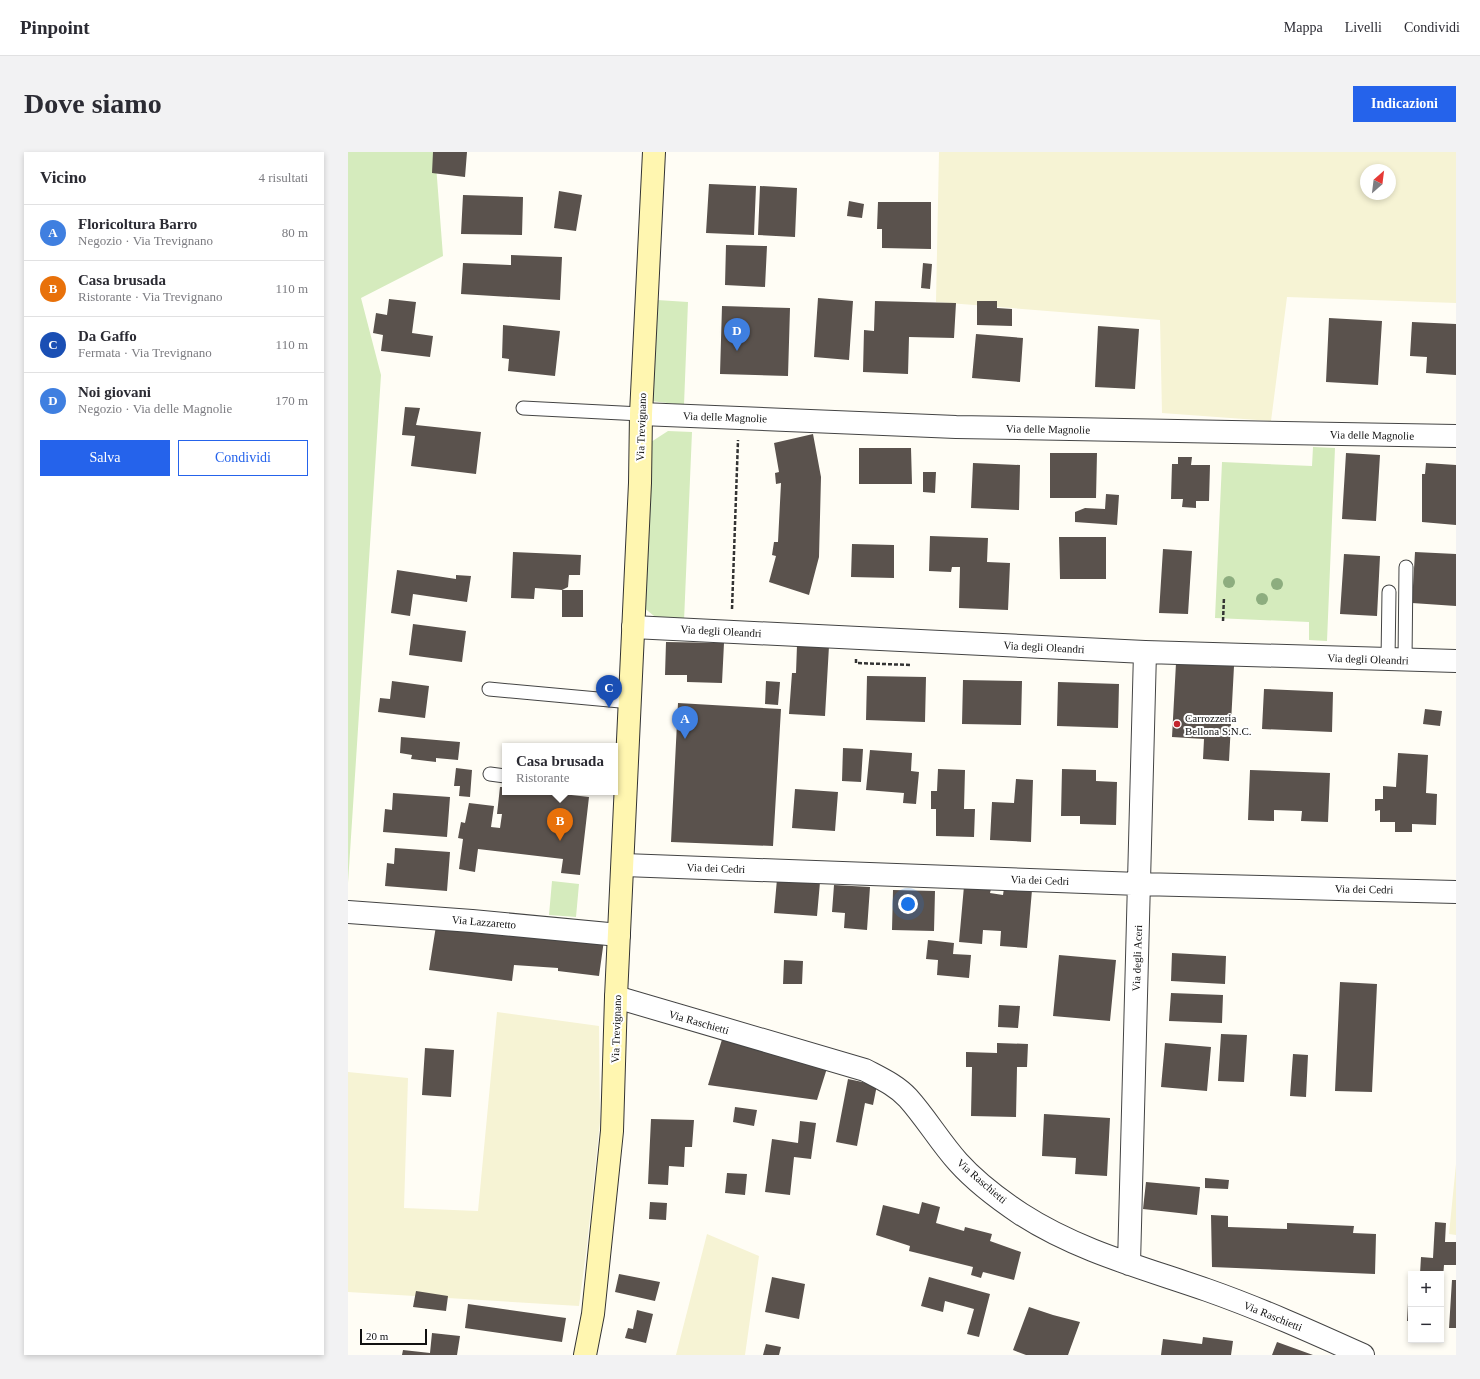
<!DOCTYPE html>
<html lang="it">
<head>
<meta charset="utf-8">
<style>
  body { margin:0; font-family:Georgia,serif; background:#f2f2f3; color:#2b2b33 }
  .controls { position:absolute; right:12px; bottom:12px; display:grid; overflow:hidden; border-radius:0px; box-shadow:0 2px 6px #0003 }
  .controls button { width:36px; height:36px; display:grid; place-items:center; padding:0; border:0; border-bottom:1px solid #e1e1e2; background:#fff; color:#2b2b33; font:20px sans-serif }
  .compass { position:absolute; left:1012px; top:12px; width:36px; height:36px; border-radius:50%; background:#fff; box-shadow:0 2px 6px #0003; rotate:28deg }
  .scale { position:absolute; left:12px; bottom:10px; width:67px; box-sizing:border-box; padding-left:4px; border:2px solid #111; border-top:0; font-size:11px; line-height:14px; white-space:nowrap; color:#111; -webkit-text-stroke:3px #fff; paint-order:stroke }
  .you { position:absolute; left:560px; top:752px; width:14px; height:14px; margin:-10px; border:3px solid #fff; border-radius:50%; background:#1a73e8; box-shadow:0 0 0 6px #1a73e833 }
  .badge { display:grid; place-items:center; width:26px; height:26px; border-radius:50%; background:#2563eb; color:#fff; font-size:13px; font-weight:700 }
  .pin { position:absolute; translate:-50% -33px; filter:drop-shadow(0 1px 2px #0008) }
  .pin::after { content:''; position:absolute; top:21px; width:14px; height:12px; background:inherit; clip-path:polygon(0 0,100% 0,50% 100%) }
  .popup { position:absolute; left:154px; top:591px; width:116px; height:52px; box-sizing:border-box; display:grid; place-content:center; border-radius:0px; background:#fff; filter:drop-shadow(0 1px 3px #0005); font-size:13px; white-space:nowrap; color:#7c7c81 }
  .popup b { font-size:15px; color:#2b2b33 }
  .popup::after { content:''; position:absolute; left:50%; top:100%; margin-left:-8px; border:8px solid transparent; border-top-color:#fff }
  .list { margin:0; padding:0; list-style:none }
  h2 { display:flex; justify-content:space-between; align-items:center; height:52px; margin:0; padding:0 16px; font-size:17px }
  h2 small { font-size:13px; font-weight:400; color:#7c7c81 }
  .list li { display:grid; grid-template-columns:26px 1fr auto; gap:12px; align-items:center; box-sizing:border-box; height:56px; padding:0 16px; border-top:1px solid #e1e1e2 }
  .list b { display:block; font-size:15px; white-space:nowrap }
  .list p { margin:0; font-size:13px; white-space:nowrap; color:#7c7c81 }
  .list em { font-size:13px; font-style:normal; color:#7c7c81 }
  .actions { display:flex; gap:8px; padding:12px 16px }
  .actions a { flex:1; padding:9px 0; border:1px solid #2563eb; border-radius:0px; text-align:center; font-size:14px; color:#2563eb }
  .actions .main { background:#2563eb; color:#fff }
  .map { position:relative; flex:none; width:1108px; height:1203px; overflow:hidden; border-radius:0px }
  header { display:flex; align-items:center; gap:24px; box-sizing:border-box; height:56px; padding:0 20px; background:#fff; border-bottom:1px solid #e1e1e2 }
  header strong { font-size:19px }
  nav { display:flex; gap:22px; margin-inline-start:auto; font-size:14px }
  .intro { display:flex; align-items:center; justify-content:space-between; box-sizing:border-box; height:96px; padding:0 24px }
  h1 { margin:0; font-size:28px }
  .button { padding:10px 18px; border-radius:0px; background:#2563eb; color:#fff; font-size:14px; font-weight:700 }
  main { display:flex; gap:24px; padding:0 24px }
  aside { flex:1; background:#fff; border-radius:0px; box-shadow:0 2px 6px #0003 }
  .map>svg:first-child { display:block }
</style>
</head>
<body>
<header>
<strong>Pinpoint</strong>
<nav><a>Mappa</a><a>Livelli</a><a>Condividi</a></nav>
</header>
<div class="intro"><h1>Dove siamo</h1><a class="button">Indicazioni</a></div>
<main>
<aside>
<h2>Vicino<small>4 risultati</small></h2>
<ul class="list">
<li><span class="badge" style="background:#3f7fe0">A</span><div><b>Floricoltura Barro</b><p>Negozio · Via Trevignano</p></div><em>80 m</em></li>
<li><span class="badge" style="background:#e8710a">B</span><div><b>Casa brusada</b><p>Ristorante · Via Trevignano</p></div><em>110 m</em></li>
<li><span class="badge" style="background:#1a4fb4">C</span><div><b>Da Gaffo</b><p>Fermata · Via Trevignano</p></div><em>110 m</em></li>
<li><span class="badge" style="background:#3f7fe0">D</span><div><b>Noi giovani</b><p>Negozio · Via delle Magnolie</p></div><em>170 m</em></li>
</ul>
<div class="actions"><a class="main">Salva</a><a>Condividi</a></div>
</aside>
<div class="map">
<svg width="1108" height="1203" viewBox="0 0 1108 1203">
  <rect width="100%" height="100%" fill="#fffdf5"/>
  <!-- farmland -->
  <path fill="#f6f3d4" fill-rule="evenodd" d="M591,0H1108V151L939,145L923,269L814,261L812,168L588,150ZM1018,18H1042V42H1018Z
    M149,860L251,874L252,970L239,1093L231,1154L0,1140V920L60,926L56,1056L130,1059Z
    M1108,1012V1083L1101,1082Z
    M359,1082L411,1104L397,1203H328Z"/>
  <!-- green -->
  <path fill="#d5ebbd" d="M0,0H87L95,104L13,146L33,223L0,731Z
    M309,148L340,150L336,253L303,249Z
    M320,279L344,280L336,469L311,468L295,455L303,290Z
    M965,295L987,296L979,489L961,488V470L867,466L874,310L964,314Z
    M204,729L231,732L228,765L201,763Z"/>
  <!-- building -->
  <path fill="#5a524d" d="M85,0H119L117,25L84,21Z
    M361,32L408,34L406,83L358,81Z
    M412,34L449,36L447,85L410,83Z
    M211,39L234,43L228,79L206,76Z
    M115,43L175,45L174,83L113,82Z
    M501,49L516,52L514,66L499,64Z
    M530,50H583V97L534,96V77H529Z
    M378,93L419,94L417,135L377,133Z
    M163,103L214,105L212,148L113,142L115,111L163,113Z
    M575,111L584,112L582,137L573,136Z
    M470,146L505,149L501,208L466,205Z
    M41,147L68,150L64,181L85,184L82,205L33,199L35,183L25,181L28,161L39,163Z
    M527,149L608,151L606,186L561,185L560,222L515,220L516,178L526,179Z
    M629,149H649V156L664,157V174L629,173Z
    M374,154L442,156L440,224L372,222Z
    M981,166L1034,169L1030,233L978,230Z
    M1064,170L1108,172V223L1078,221L1079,205L1062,204Z
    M155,173L212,179L207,224L160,219L161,207L154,206Z
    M750,174L791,177L787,237L747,235Z
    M628,182L675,186L672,230L624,226Z
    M57,255L72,256L68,273L133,280L128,322L63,314L67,284L54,283Z
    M465,282L473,325L471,405L461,443L421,430L428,404L424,403L426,390H430L433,331L428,332L427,321L431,320L426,291Z
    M511,296H563L564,332H511Z
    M702,301H749L748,346H702Z
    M998,301L1032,303L1028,369L994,367Z
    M830,305H844L843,313H862L861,349H848V356L834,355L835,347H823L824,312H830Z
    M625,311L672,313L671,358L623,356Z
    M1078,311L1108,313V373L1074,370V322H1077Z
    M575,320H588L587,341L575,340Z
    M758,342L771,343L769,373L727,370V360L737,356L757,357Z
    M582,384L640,386L639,410L662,411L660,458L611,456L612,415H604L603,420L581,419Z
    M711,385H758V427H712Z
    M504,392L546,393V426L503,425Z
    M815,397L844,399L840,462L811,461Z
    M165,400L233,403L232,423H221L220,435L214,438H235V465H214V438L187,436L186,447L163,446Z
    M1067,400L1108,402V454L1064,451Z
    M996,402L1032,404L1029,464L992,462Z
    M49,418L108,427V423L123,424L119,450L65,442L62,464L43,461Z
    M65,472L118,479L114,510L61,503Z
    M318,490L376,491L374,531L339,530V523H317Z
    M449,493L481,494L477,564L441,562L444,521H448Z
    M828,511L886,514L881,609L855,607L856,587L824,585Z
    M519,524L578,525L577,570L518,568Z
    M615,528L674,529L673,573L614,572Z
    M44,529L81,534L77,566L30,560L32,546L42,547Z
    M418,529L432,530L430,553L417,552Z
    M710,530L771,532L770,576L709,574Z
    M916,537L985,540L984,580L914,577Z
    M330,551L433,557L425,694L323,690Z
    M1077,557L1094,559L1092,574L1075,572Z
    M53,585L112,590L110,608L88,606V610L63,607L64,603L52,601Z
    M495,596L515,597L513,630L494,629Z
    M522,598L564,601L563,619L571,620L568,652L555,651L556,641L518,638Z
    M1050,601L1080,603L1078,641L1089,642L1088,673L1064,672V680H1047V670H1032V658L1027,659V647H1035V634L1048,635Z
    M108,616L124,618L122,645L111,644L112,634H106Z
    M590,617L617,618L616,657H627L626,685L588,684V657H583V639H589Z
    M714,617L748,618V629L769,630L768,673L732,672V664H713Z
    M902,618L982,621L980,670L953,669L954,659L926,658V669L900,668Z
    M668,627L685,628L683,690L642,688L644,650L666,651Z
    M152,635H157V640H197L241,645L232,723L213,721L215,707L130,697L127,720L111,717L115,687L110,686L113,670L117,671L121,651L146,654L143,675L152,676L154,662H149Z
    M447,637L490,640L487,679L444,676Z
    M45,641L102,645L99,685L35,680L37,657L44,658Z
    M47,696L102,700L99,739L37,734L39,711L46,712Z
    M429,727L472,730L469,764L426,761Z
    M486,733L522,735L519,778L496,776L497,761L484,760Z
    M616,734L643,737L642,741L655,743L656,736L684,738L679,796L652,794L653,779L635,778L634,792L611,790Z
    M545,738L587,739L586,779L544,778Z
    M88,774L256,788L251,824L210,819V816L166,813L164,829L81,818Z
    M580,788L606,791L605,802L623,803L621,826L589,823L590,808L578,807Z
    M824,801L878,804L877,832L823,829Z
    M711,803L768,808L762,869L705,864Z
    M436,808L455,809L454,832H435Z
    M992,830L1029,832L1024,940L987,939Z
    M823,841L875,843L874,871L821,869Z
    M651,853L672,854L670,876L650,875Z
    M376,881L480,913L469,948L360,933Z
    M873,882L899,883L896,930L870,929Z
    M649,891L680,892L679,915H669L668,965L623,964L624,915H618V900L649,901Z
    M817,891L863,895L859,939L813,935Z
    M77,896L106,898L103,945L74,943Z
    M945,902L960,903L958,945L942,944Z
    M500,927L529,933L525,953L517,951L509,994L488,990Z
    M387,955L409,958L406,974L385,970Z
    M696,962L762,966L759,1024L727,1022L728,1006L694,1004Z
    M303,967L346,968L344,995H337L336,1015L321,1014L320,1033L300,1032Z
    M452,969L468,971L463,1007L446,1005L442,1043L417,1040L424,987L450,991Z
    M379,1021L399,1022L397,1043L377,1041Z
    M857,1026L881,1028L880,1037L857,1036Z
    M798,1030L852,1035L849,1063L795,1057Z
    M302,1050L319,1051L318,1068L301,1067Z
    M574,1050L592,1055L588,1071L616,1079L617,1075L644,1082L642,1089L673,1100L666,1128L635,1120L633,1126L623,1123L625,1115L561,1099L562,1094L528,1083L535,1053L571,1062Z
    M863,1063L880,1064V1075L939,1077V1071L1006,1074L1005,1081L1028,1082L1027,1122L864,1115Z
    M1087,1070L1098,1071L1097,1090H1108V1113H1096L1094,1140H1093V1122H1072L1073,1105L1085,1106Z
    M271,1122L312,1130L307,1149L267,1140Z
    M424,1125L457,1132L451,1167L417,1160Z
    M581,1125L642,1142L631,1185L619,1182L626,1157L597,1149L595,1160L573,1154Z
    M1104,1128H1108V1176H1101Z
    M68,1139L100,1144L98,1159L65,1155Z
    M1060,1151L1063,1152V1169H1059Z
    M120,1152L218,1166L214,1190L117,1176Z
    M681,1155L705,1163L732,1170L720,1203H678L665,1198Z
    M289,1158L305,1162L298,1191L277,1186L280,1176L285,1177Z
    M84,1181L112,1184L109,1203H54L55,1198L82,1201Z
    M855,1185L885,1189L883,1203H813L815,1187L854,1192Z
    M929,1190L965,1203H924Z
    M418,1192L433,1195L431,1203H415Z"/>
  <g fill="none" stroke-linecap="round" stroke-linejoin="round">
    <!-- service casing -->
    <g stroke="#444" stroke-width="15">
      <path id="service" d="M175,256L293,262
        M1040,508L1041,440
        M1057,508L1058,415
        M141,537L283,550
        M142,622L157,624"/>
    </g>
    <!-- minor casing -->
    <g stroke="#444" stroke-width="24">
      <path id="minor" d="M293,262L608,275L1108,284
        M285,475L797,500L1108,509
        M276,713L791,732L1108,740
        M0,760L124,769L271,783
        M268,845L517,918C532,926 548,933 560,946C578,966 592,990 610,1010C627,1029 652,1048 673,1062C730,1099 796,1116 859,1138C913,1157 964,1180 1015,1203
        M781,1112L797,500"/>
    </g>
    <!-- secondary casing -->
    <g stroke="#333" stroke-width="24">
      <path id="secondary" d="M237,1203L245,1162L264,979L268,845L292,331L293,262L306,0"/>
    </g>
    <!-- path -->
    <path stroke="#333" stroke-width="2.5" stroke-dasharray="4 2" stroke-linecap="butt" d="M384,457L390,288
      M875,469L876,445
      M508,507V511L563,513"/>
    <!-- service -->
    <use href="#service" stroke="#fff" stroke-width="13"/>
    <!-- minor -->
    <use href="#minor" stroke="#fff" stroke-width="22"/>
    <!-- secondary -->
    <use href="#secondary" stroke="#fff6b0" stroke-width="22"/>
  </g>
  <!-- trees -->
  <g fill="#8dad7f">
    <circle cx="881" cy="430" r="6"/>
    <circle cx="929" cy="432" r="6"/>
    <circle cx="914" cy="447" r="6"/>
  </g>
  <!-- markers -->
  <circle fill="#c4262e" stroke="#fff" stroke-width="1.5" cx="829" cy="572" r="4"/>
  <g text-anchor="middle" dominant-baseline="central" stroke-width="4" stroke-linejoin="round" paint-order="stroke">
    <!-- street labels -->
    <g font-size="11" fill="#111" stroke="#fff">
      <text transform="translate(377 265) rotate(2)">Via delle Magnolie</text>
      <text transform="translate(293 275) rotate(-88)">Via Trevignano</text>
      <text transform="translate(700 277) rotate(1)">Via delle Magnolie</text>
      <text transform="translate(1024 283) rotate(1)">Via delle Magnolie</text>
      <text transform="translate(373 479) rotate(3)">Via degli Oleandri</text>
      <text transform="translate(696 495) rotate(3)">Via degli Oleandri</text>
      <text transform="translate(1020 507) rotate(2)">Via degli Oleandri</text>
      <text transform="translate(368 716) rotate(2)">Via dei Cedri</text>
      <text transform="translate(692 728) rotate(2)">Via dei Cedri</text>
      <text transform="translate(1016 737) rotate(1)">Via dei Cedri</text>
      <text transform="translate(136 770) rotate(5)">Via Lazzaretto</text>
      <text transform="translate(789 806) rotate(-88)">Via degli Aceri</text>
      <text transform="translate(351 870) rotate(16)">Via Raschietti</text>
      <text transform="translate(268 877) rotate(-88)">Via Trevignano</text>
      <text transform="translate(634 1029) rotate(41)">Via Raschietti</text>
      <text transform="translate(925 1164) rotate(22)">Via Raschietti</text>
    </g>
    <!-- poi labels -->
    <g font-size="11" fill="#111" stroke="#fff" text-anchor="start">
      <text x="837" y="566">Carrozzeria<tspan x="837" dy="13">Bellona S.N.C.</tspan></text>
    </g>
  </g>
</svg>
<div class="controls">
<button>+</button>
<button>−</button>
</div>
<svg class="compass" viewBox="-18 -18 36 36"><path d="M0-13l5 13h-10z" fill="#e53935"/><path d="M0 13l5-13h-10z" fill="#7c7c81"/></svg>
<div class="scale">20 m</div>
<div class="you"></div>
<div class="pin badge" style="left:337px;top:587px;background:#3f7fe0">A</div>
<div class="pin badge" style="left:212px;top:689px;background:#e8710a">B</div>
<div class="popup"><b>Casa brusada</b>Ristorante</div>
<div class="pin badge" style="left:261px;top:556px;background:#1a4fb4">C</div>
<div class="pin badge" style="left:389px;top:199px;background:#3f7fe0">D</div>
</div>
</main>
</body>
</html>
